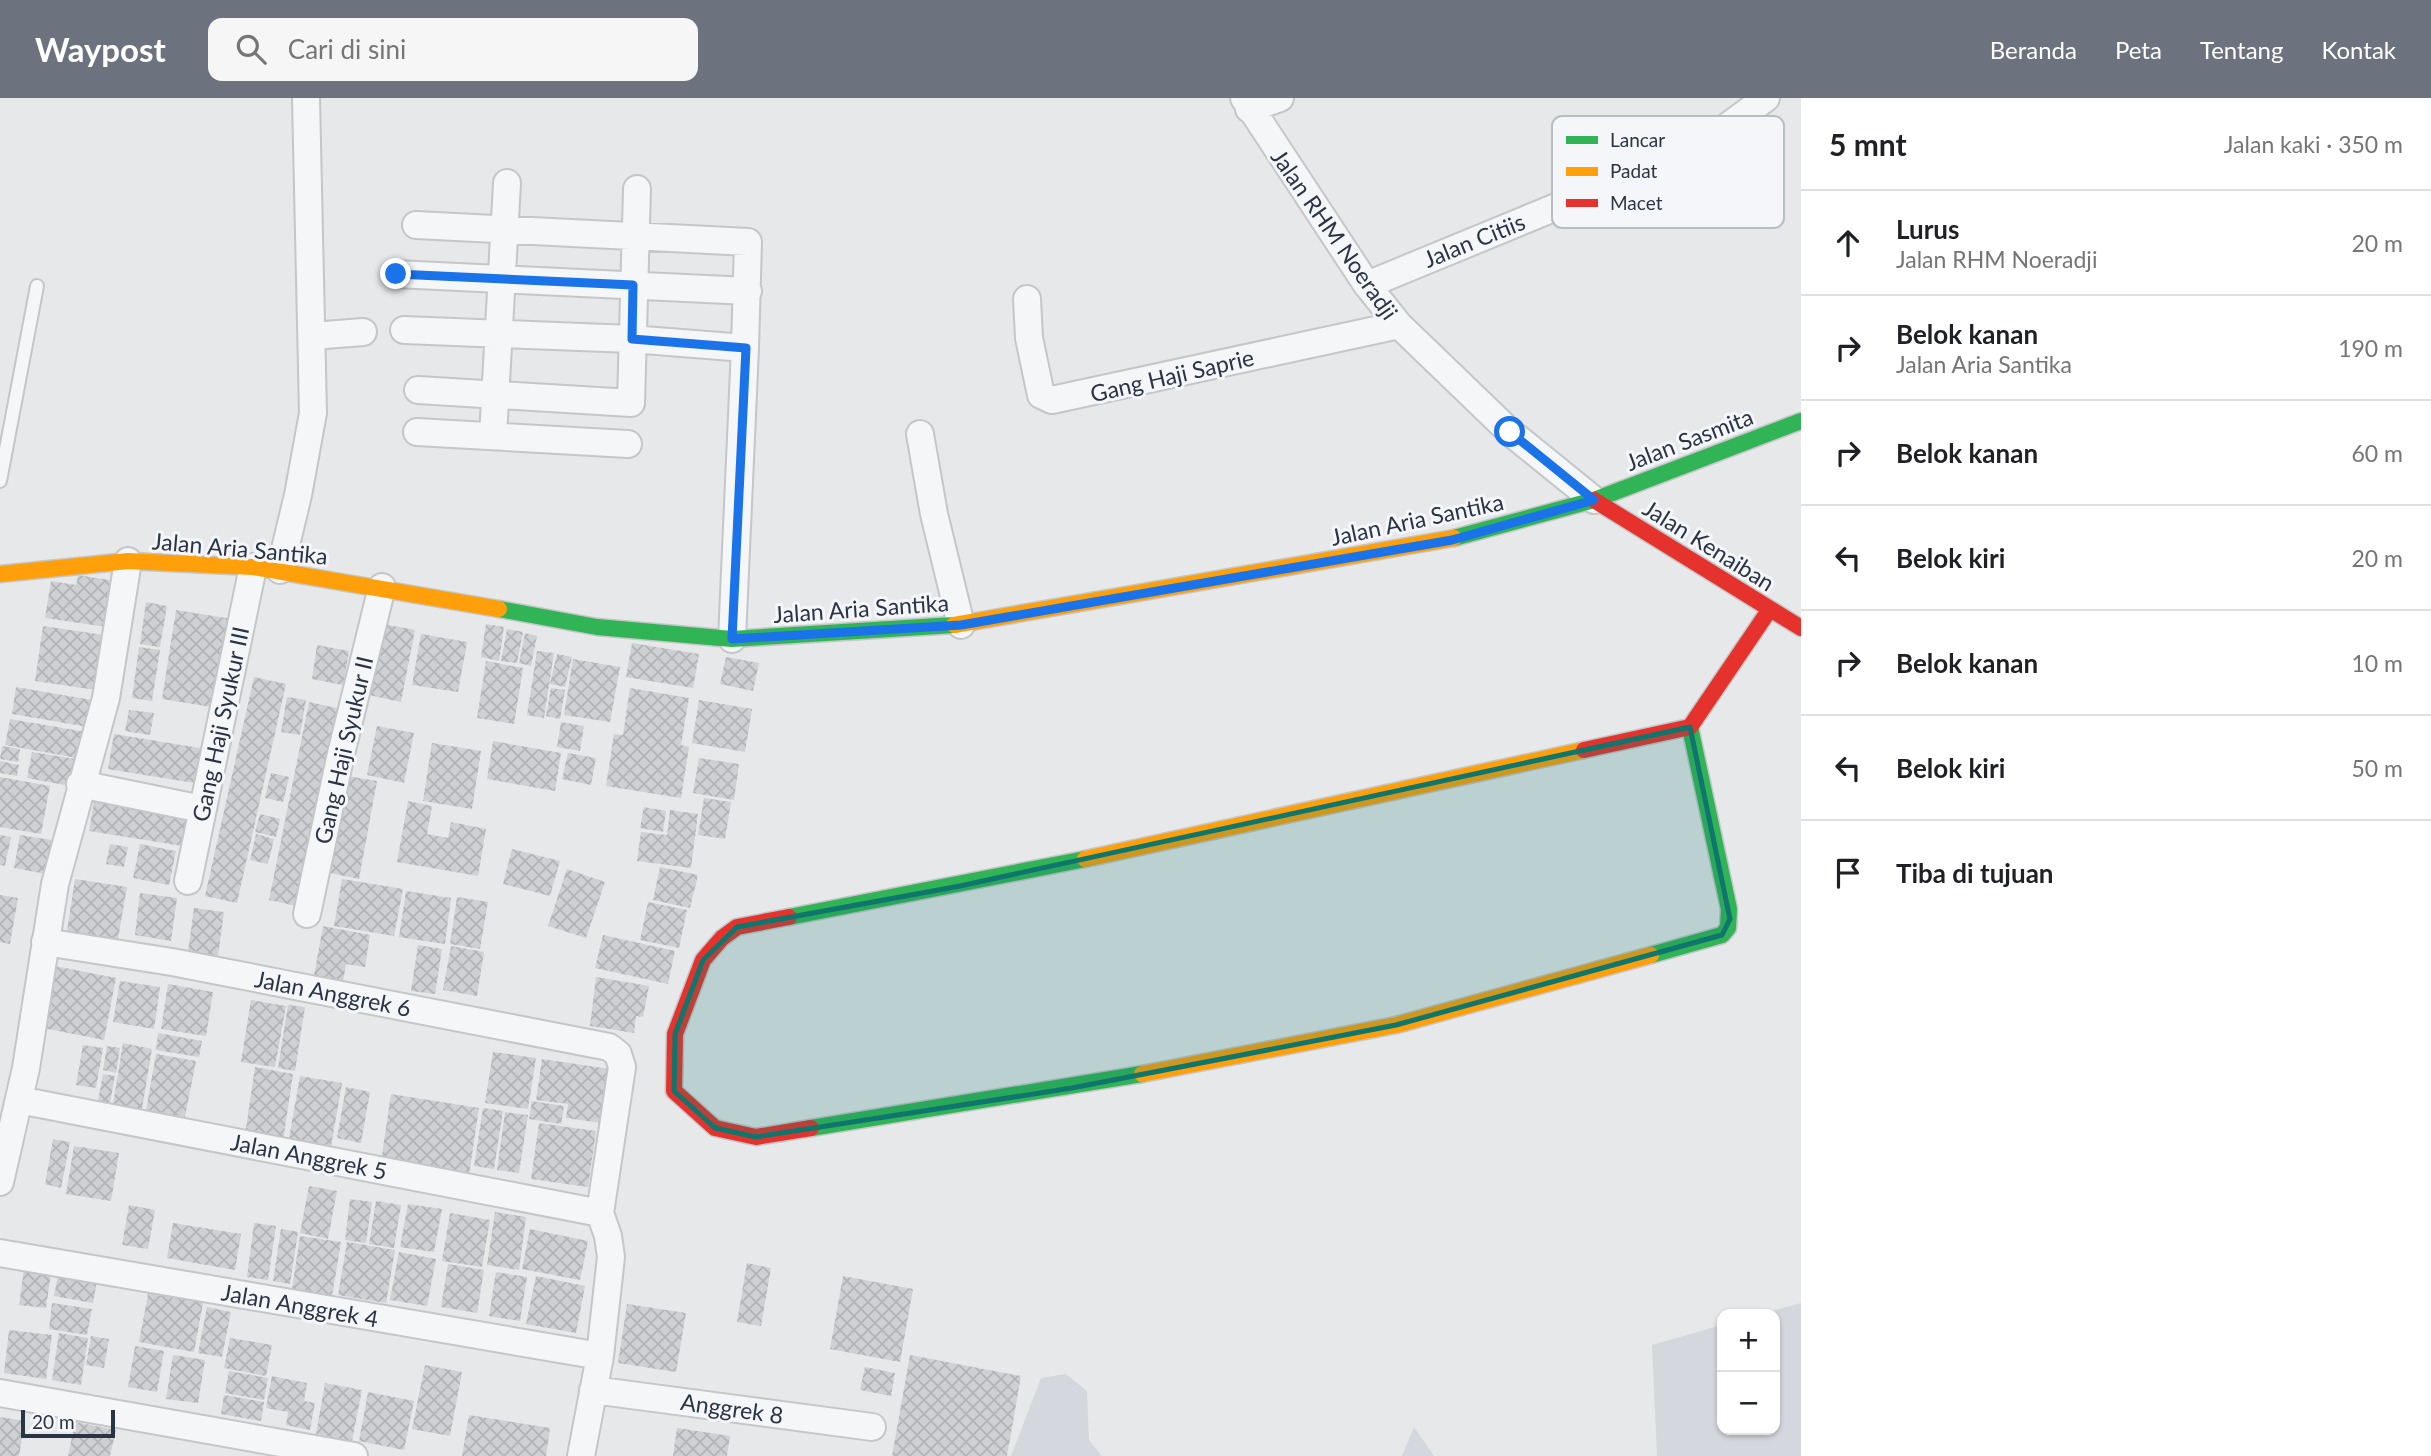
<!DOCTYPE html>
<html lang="id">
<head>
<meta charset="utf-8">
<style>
  body { margin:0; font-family:Lato,sans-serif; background:#f6f6f6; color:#202124 }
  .controls { position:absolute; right:21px; bottom:21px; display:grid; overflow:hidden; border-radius:14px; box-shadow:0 2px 5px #0004 }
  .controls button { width:63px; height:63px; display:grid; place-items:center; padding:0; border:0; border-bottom:2px solid #e0e0e0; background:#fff; color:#202124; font:35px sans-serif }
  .scale { position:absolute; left:21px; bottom:18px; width:94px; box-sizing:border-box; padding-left:7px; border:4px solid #2b3445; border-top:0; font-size:19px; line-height:24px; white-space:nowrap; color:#2b3445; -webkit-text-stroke:5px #f4f6f9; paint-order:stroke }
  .stop { position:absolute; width:21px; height:21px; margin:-16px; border:5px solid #1a73e8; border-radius:50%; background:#fff }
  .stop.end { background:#1a73e8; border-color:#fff; box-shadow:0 2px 7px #0008 }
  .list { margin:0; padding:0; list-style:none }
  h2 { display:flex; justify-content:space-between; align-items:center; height:91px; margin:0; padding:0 28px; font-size:30px }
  h2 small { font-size:23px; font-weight:400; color:#757577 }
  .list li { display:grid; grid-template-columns:46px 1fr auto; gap:21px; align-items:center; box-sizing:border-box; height:105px; padding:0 28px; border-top:2px solid #e0e0e0 }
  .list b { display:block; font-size:26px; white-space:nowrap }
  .list p { margin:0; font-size:23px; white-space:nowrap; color:#757577 }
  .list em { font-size:23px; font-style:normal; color:#757577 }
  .icon { flex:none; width:38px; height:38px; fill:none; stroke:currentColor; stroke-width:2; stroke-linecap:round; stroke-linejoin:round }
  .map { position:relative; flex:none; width:1801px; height:1358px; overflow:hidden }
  header { display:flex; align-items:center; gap:42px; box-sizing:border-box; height:98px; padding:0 35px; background:#6c737f; color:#fff }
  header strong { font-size:33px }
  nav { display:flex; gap:38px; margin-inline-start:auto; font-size:24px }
  .search { width:490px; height:63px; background:#f6f6f6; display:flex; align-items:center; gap:18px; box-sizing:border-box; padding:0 24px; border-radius:14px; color:#757577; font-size:26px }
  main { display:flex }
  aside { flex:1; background:#fff }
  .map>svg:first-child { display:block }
</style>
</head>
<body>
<header>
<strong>Waypost</strong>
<div class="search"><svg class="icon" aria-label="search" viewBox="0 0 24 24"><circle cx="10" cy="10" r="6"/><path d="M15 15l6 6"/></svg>Cari di sini</div>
<nav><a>Beranda</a><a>Peta</a><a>Tentang</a><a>Kontak</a></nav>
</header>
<main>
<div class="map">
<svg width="1801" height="1358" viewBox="0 0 1801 1358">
  <defs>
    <pattern id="building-cross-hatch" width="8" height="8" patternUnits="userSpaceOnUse" patternTransform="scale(1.75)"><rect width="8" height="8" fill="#ced0d3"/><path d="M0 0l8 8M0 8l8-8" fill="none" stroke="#b1b3b6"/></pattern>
  </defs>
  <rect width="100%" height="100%" fill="#e6e8ea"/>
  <!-- built -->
  <path fill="#d4d7dd" d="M1801,1205V1358H1657L1652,1247L1722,1227V1332H1775V1216H1761Z
    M1066,1276L1087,1293L1089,1342L1102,1358H1011L1041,1280Z
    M1414,1329L1434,1358H1402Z"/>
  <!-- building -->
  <path fill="url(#building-cross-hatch)" d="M78,477L115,483L107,529L45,520L51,483L76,487Z
    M146,504L167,508L160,549L140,546Z
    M176,512L232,521L218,610L162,601Z
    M378,525L415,532L401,604L364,596Z
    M486,526L504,529L499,563L481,559Z
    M43,528L104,537L96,592L35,583Z
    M507,531L523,534L517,565L501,563Z
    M525,535L537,538L531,568L519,565Z
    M421,536L467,544L458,594L412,587Z
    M632,545L699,556L693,590L626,579Z
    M317,547L349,553L343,587L312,581Z
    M139,549L160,552L152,603L132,600Z
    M537,553L554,555L544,620L527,617Z
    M557,556L572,559L565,589L550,586Z
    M726,559L759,565L753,593L720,586Z
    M573,561L620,569L610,624L564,617Z
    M486,563L523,570L514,626L477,620Z
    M254,579L286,586L237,805L205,798Z
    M16,589L92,602L88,629L12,616Z
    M551,590L565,592L560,621L546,618Z
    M630,590L689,600L681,647L689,649L681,700L606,688L614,636L623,637Z
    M287,599L306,602L300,637L281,634Z
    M699,602L752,611L745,654L692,645Z
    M309,604L341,611L301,809L269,802Z
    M129,612L154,615L150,637L125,633Z
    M10,621L86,634L82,661L5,647Z
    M561,624L584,628L580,653L557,649Z
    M377,628L414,635L404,685L367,677Z
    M114,636L206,651L200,686L108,671Z
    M493,643L561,655L555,693L487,681Z
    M432,645L481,653L472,711L423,703Z
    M2,648L20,651L18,664L0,661Z
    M32,654L75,661L70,688L27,680Z
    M568,655L596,660L591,687L562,681Z
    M699,660L739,666L734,702L693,695Z
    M0,663L19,667L17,678L0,675Z
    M271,675L289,679L283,704L265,700Z
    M347,678L377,683L359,781L330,775Z
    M0,679L50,688L41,736L0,729Z
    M95,698L195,714L189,749L89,733Z
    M704,700L731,704L725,741L698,737Z
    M408,703L432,708L427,736L448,740L451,724L486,731L478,778L397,764Z
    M644,709L666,713L663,734L640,730Z
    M670,712L698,716L691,770L637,763L641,734L667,737Z
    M260,716L280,721L276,739L255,734Z
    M256,736L274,741L268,766L250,762Z
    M0,737L11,739L5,768L0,767Z
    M20,737L52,742L46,776L14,770Z
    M110,746L128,749L124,769L106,766Z
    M140,746L176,753L169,787L133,780Z
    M512,751L560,763L550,798L503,786Z
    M660,769L698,777L690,810L653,802Z
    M567,771L605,784L586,840L548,828Z
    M75,781L127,789L118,841L67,833Z
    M342,781L403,791L394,838L334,828Z
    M406,793L451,800L445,846L399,839Z
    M140,795L177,800L171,843L135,837Z
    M0,797L18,800L10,846L0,844Z
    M457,799L488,804L480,851L450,846Z
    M648,804L687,812L679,850L640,842Z
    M194,810L224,814L218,858L188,854Z
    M323,828L370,837L365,869L346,866L342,889L313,883Z
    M603,837L675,853L668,886L595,870Z
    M418,847L442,851L435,896L411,893Z
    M451,848L484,854L477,898L443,892Z
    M55,868L116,880L104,942L43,930Z
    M596,879L649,888L643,919L636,918L634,935L590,928Z
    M120,883L160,889L154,931L113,924Z
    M168,886L213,894L206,938L161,931Z
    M251,902L286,908L275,969L241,964Z
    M288,907L305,909L295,973L278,970Z
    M158,935L202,943L199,959L156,952Z
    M123,945L152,951L142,1011L113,1006Z
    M83,947L103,950L96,990L76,987Z
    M107,948L120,950L116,975L103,972Z
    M493,954L536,960L528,1011L485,1005Z
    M156,956L196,963L185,1019L146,1012Z
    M542,961L610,971L602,1025L566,1020L568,1006L536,1002Z
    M255,969L293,976L283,1043L245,1037Z
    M103,976L115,978L110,1005L98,1003Z
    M300,978L342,985L330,1054L288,1046Z
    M346,989L370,994L361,1045L337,1040Z
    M391,996L479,1010L469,1077L381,1064Z
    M532,1003L564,1008L561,1026L529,1021Z
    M483,1010L503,1013L494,1071L474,1068Z
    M505,1014L528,1017L519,1075L497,1072Z
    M539,1025L596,1033L588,1089L531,1081Z
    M53,1041L70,1044L61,1090L45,1086Z
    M74,1048L119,1055L111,1103L66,1096Z
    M309,1088L337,1093L328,1141L300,1135Z
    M350,1101L372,1104L366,1145L345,1142Z
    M376,1103L401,1107L394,1150L369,1146Z
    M408,1106L442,1111L434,1154L400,1149Z
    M129,1107L155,1112L148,1151L122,1147Z
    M495,1114L526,1119L519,1172L487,1167Z
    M450,1115L490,1122L482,1169L442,1163Z
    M173,1125L241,1136L235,1172L167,1160Z
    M254,1125L276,1128L268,1182L247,1179Z
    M281,1131L298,1134L290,1186L273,1183Z
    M530,1131L588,1143L580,1182L522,1171Z
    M300,1138L341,1144L332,1198L292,1191Z
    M347,1144L395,1152L386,1205L338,1197Z
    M399,1154L436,1161L427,1208L390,1202Z
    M747,1165L771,1170L761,1228L737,1224Z
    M448,1166L484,1172L477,1215L441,1209Z
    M24,1171L51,1175L46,1210L19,1207Z
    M496,1174L527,1179L520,1223L489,1218Z
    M58,1177L97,1183L93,1205L54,1198Z
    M536,1178L585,1188L576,1235L526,1226Z
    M843,1178L913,1191L900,1264L830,1251Z
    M149,1191L204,1200L194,1254L139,1244Z
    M52,1205L92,1211L87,1237L49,1231Z
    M627,1206L686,1215L676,1274L618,1265Z
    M207,1209L231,1214L222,1259L198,1255Z
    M9,1232L52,1237L46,1281L4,1275Z
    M59,1235L88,1240L81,1287L52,1282Z
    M91,1238L109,1241L104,1270L86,1267Z
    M230,1240L272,1247L266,1278L224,1270Z
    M135,1248L164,1253L157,1294L128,1289Z
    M173,1257L205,1262L198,1305L166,1301Z
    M910,1257L1021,1278L1007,1358H892Z
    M425,1267L462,1274L450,1338L412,1331Z
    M865,1269L895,1275L891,1298L860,1292Z
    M229,1273L268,1280L264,1302L225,1295Z
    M272,1278L307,1285L304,1303L315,1305L310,1332L286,1327L288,1314L266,1310Z
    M325,1285L362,1292L352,1343L316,1336Z
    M368,1294L414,1303L404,1352L359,1343Z
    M224,1297L264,1304L261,1323L221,1316Z
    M469,1317L550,1330L546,1358H462Z
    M0,1319L25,1323L19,1358H0Z
    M75,1324L116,1332L110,1358H68Z
    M677,1330L730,1338L727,1358H673Z"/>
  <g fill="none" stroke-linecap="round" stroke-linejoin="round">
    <!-- lane casing -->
    <g stroke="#c4c6c8" stroke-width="16">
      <path id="lane" d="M0,383L37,188"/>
    </g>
    <!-- street casing -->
    <g stroke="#c4c6c8" stroke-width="30">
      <path id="street" d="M1244,0L1367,187L1399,227L1510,334L1594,402
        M1249,11L1280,0
        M416,127L748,144L745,250
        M396,176L748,193
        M1367,187L1697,51L1766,0
        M1027,201L1029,240L1041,297L1052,302L1399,227
        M404,232L631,241L745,250L732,541
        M312,238L363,234
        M418,292L631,305L637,91
        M417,334L628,346
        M920,336L934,416L961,527
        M493,338L507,85
        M280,472L298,397L313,315L306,0
        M80,686L202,711
        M188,783L253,469
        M307,816L340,660L382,489
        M45,844L172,864L609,949L618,956L622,969L600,1115L608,1138L611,1159L600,1258L581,1358
        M19,1002L600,1115
        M0,1084L26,970L55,786L106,600L128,463
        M0,1155L600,1258
        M593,1292L872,1329
        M0,1295L354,1358"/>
    </g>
    <!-- fast casing -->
    <g stroke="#c4c6c8" stroke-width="19">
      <path id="fast" d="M1454,440L1594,402L1801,323
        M499,511L597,529L732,541L954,527
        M789,819L1085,761
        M1651,857L1722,837L1728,830L1729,811L1690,629
        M811,1030L1142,976"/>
    </g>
    <!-- slow casing -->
    <g stroke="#c4c6c8" stroke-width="19">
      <path id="slow" d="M0,476L128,463L253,469L499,511
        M954,527L1454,440
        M1085,761L1584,652
        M1142,976L1396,927L1651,857"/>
    </g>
    <!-- jam casing -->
    <g stroke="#c4c6c8" stroke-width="19">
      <path id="jam" d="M1594,402L1801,530
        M1584,652L1690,629L1770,511
        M789,819L737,829L722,840L703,862L675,936L674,993L715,1030L756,1039L811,1030"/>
    </g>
    <!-- lane -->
    <use href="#lane" stroke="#f5f6f7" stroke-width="12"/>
    <!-- street -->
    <use href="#street" stroke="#f5f6f7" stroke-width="26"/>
    <!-- fast -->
    <use href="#fast" stroke="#30b455" stroke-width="16"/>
    <!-- slow -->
    <use href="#slow" stroke="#ff9f0a" stroke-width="16"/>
    <!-- jam -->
    <use href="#jam" stroke="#e5322d" stroke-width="16"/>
  </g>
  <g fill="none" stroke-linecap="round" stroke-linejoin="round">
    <!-- route -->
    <path stroke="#1a73e8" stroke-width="9" d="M396,176L633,187L632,241L746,250L732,541L961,527L1452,442L1594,402L1510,334"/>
  </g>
  <!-- marked area -->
  <path fill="#0f766e" fill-opacity="0.2" stroke="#0f766e" stroke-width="5" stroke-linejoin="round" d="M1690,629L1730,821L1722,837L1396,927L1072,990L756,1039L715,1030L674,993L675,936L703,862L737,829L960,788Z"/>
  <g text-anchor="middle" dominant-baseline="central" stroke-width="6" stroke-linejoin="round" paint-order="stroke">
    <!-- street labels -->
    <g font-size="23" fill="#2b3445" stroke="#f4f6f9">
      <text transform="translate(1335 136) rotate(55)">Jalan RHM Noeradji</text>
      <text transform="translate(1474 142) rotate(-22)">Jalan Citiis</text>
      <text transform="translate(1172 277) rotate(-13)">Gang Haji Saprie</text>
      <text transform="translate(1689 341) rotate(-21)">Jalan Sasmita</text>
      <text transform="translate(1417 421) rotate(-12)">Jalan Aria Santika</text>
      <text transform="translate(1709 447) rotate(32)">Jalan Kenaiban</text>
      <text transform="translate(240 450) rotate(5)">Jalan Aria Santika</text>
      <text transform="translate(861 510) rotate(-4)">Jalan Aria Santika</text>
      <text transform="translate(220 626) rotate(-78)">Gang Haji Syukur III</text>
      <text transform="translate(343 652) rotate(-77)">Gang Haji Syukur II</text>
      <text transform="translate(333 895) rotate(11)">Jalan Anggrek 6</text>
      <text transform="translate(309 1058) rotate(11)">Jalan Anggrek 5</text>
      <text transform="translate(300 1207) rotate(10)">Jalan Anggrek 4</text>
      <text transform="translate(732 1310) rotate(8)">Anggrek 8</text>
    </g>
  </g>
  <!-- legend -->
  <rect x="1552" y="18" width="232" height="112" rx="10" fill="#f4f6f9" stroke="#b8bcc3" stroke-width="2"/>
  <rect x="1566" y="38" width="32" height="8" fill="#30b455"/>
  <rect x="1566" y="69" width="32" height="9" fill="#ff9f0a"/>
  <rect x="1566" y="101" width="32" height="8" fill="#e5322d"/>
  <g font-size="19" fill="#2b3445">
    <text x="1610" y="49">Lancar</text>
    <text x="1610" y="80">Padat</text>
    <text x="1610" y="112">Macet</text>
  </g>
</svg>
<div class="controls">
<button>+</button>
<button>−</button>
</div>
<div class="scale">20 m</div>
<div class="stop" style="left:1510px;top:334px"></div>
<div class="stop end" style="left:396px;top:176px"></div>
</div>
<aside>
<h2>5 mnt<small>Jalan kaki · 350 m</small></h2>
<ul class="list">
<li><svg class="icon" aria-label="ahead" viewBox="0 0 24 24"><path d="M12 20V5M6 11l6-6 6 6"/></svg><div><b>Lurus</b><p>Jalan RHM Noeradji</p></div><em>20 m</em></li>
<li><svg class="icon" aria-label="right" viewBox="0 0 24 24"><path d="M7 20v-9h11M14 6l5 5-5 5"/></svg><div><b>Belok kanan</b><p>Jalan Aria Santika</p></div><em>190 m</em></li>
<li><svg class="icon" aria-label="right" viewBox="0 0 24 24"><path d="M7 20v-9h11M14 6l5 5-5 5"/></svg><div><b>Belok kanan</b></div><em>60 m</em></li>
<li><svg class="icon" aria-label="left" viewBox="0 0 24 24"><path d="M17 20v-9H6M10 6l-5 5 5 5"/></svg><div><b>Belok kiri</b></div><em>20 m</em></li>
<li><svg class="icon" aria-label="right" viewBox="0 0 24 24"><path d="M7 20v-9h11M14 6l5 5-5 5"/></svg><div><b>Belok kanan</b></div><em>10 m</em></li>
<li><svg class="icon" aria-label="left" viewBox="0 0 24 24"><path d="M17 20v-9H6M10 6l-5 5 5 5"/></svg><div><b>Belok kiri</b></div><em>50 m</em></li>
<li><svg class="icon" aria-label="arrive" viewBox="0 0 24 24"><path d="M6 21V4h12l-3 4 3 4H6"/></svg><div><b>Tiba di tujuan</b></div></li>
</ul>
</aside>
</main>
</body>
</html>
